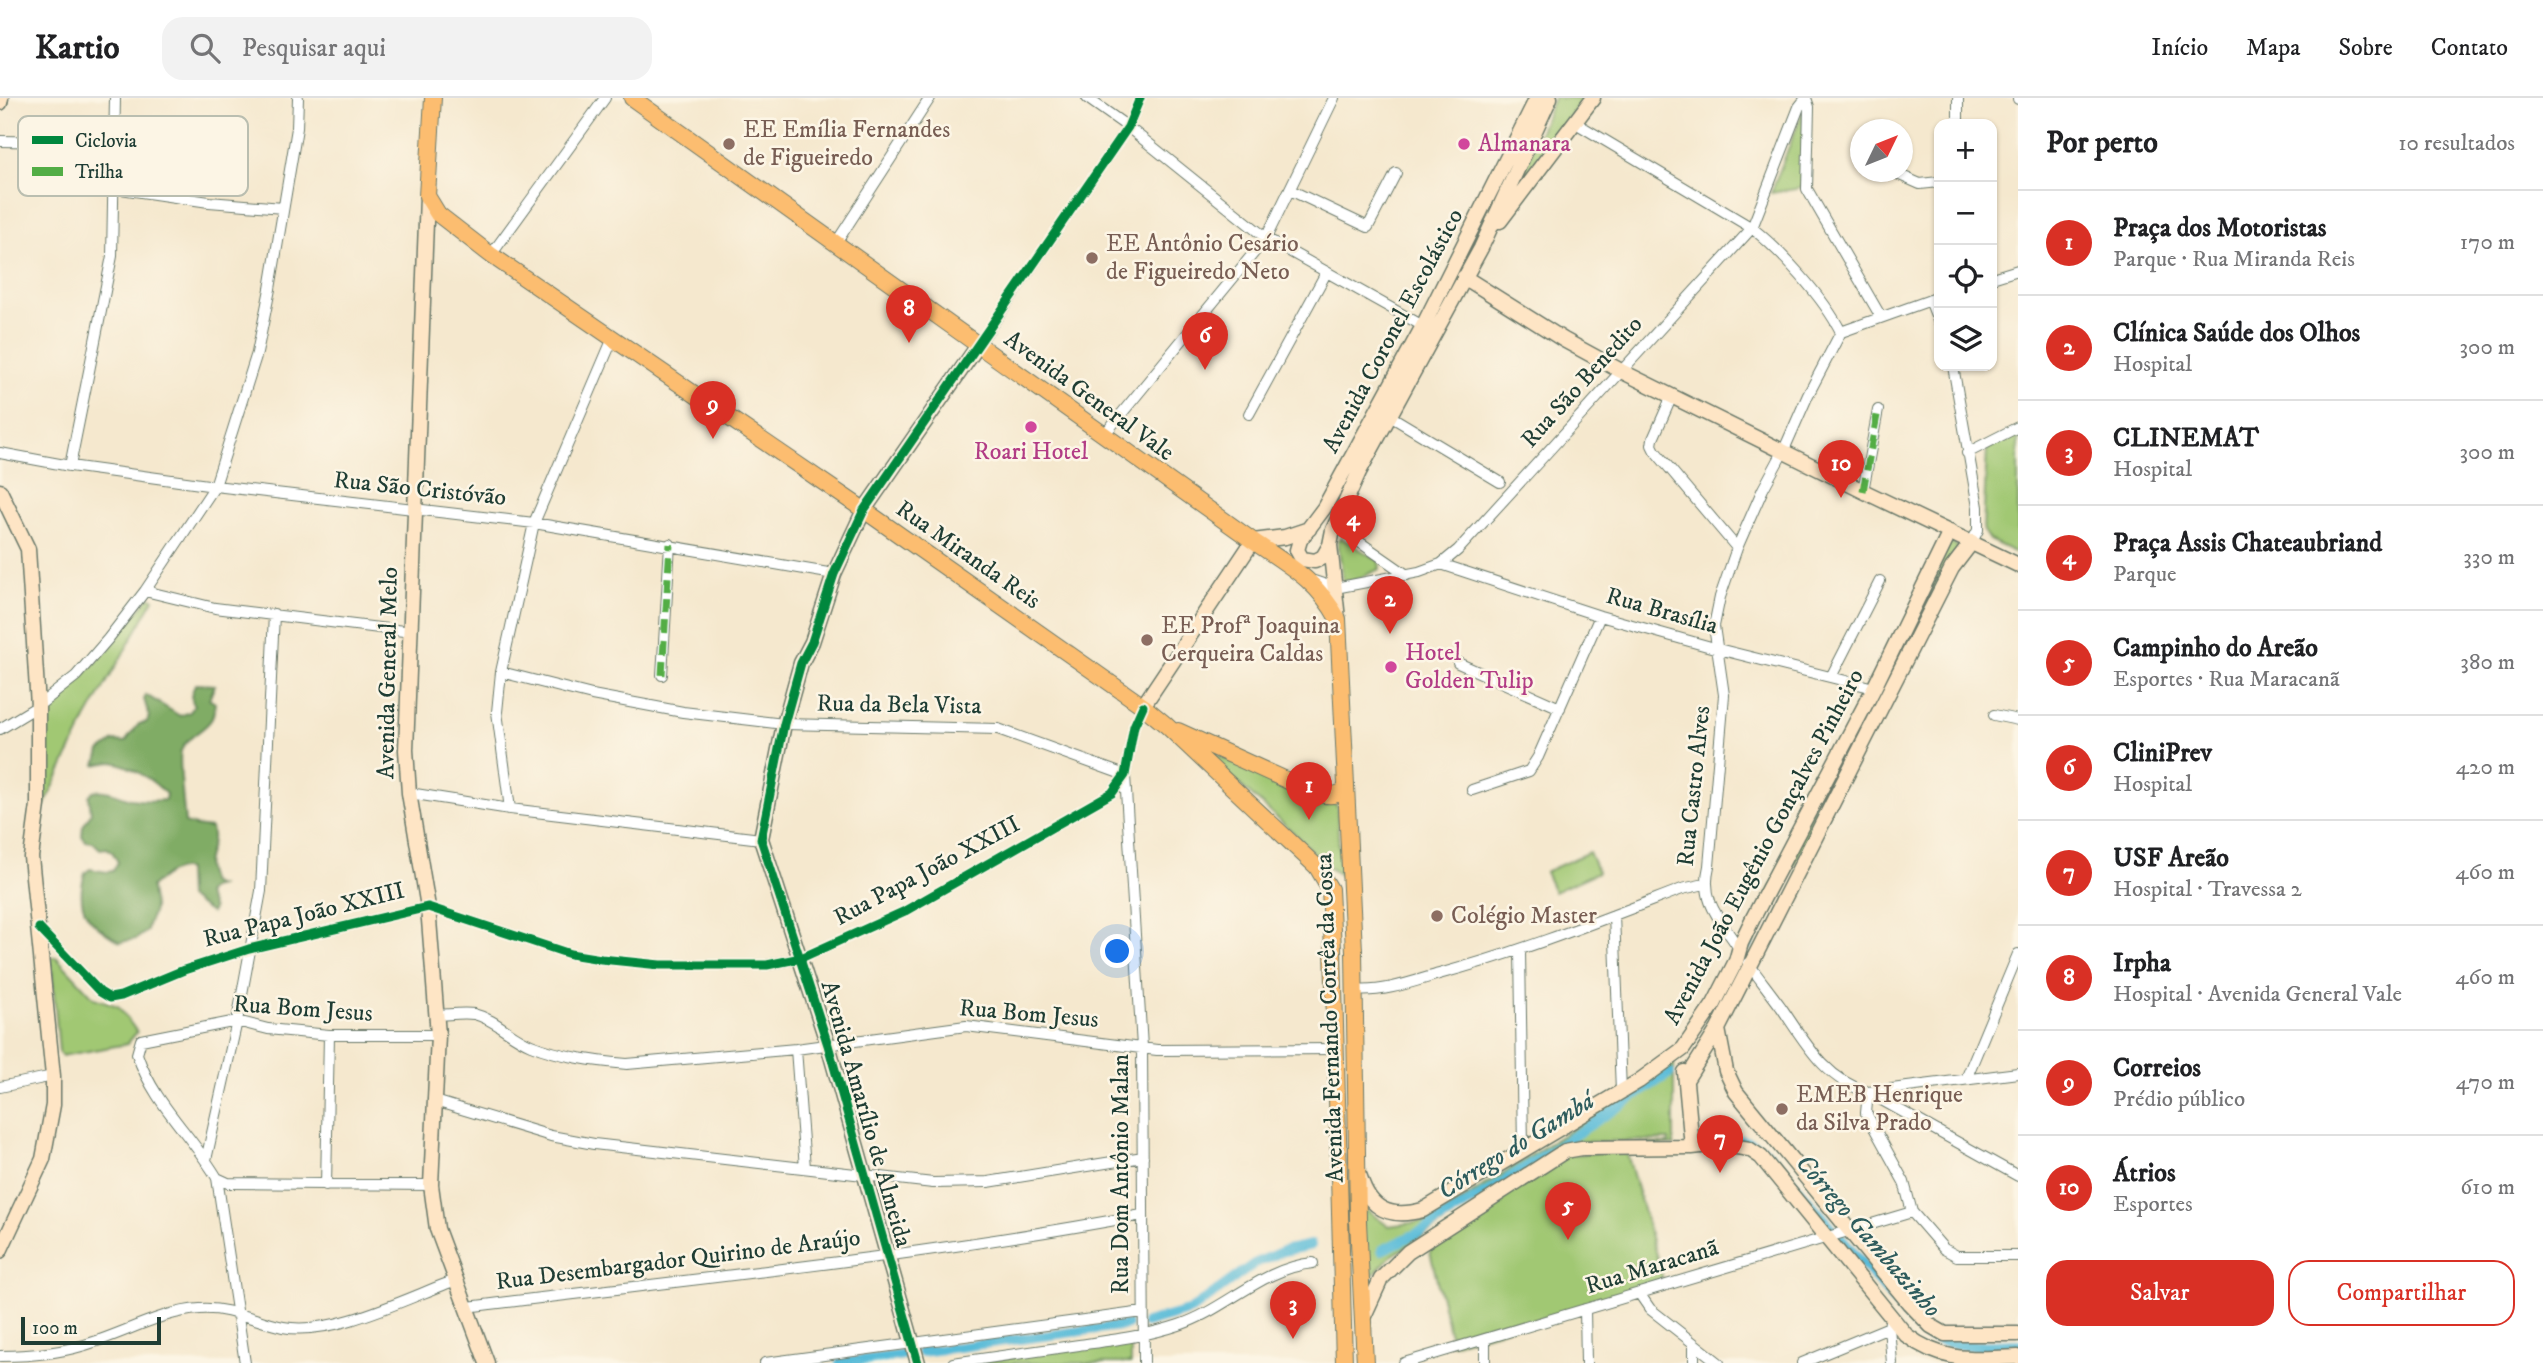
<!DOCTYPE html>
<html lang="pt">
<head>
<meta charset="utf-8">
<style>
  body { margin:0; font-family:"IM FELL DW Pica",serif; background:#f2f2f2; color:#202124 }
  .controls { position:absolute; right:21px; top:21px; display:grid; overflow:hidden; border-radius:14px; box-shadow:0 2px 5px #0004 }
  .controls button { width:63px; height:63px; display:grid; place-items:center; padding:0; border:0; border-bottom:2px solid #e0e0e0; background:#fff; color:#202124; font:35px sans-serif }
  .compass { position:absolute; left:1850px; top:21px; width:63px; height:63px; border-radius:50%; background:#fff; box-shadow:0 2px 5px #0004; rotate:47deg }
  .scale { position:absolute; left:21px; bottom:18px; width:140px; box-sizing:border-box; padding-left:7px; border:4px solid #1f3d34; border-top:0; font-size:19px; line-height:24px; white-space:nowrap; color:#1f3d34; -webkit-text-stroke:5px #fcf5e5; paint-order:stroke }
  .you { position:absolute; left:1118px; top:854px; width:24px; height:24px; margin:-18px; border:5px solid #fff; border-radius:50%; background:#1a73e8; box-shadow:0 0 0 10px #1a73e833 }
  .badge { display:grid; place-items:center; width:46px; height:46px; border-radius:50%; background:#d93025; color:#fff; font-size:23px; font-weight:700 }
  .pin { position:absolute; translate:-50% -58px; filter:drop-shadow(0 2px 4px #0008) }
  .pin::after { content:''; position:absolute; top:37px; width:24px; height:21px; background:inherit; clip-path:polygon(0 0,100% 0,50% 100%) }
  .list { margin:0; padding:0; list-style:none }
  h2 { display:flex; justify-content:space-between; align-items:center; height:91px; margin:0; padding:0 28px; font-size:30px }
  h2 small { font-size:23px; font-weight:400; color:#757577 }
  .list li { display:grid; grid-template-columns:46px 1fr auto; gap:21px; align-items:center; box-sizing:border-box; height:105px; padding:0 28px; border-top:2px solid #e0e0e0 }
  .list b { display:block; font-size:26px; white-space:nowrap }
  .list p { margin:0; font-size:23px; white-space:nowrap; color:#757577 }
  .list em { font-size:23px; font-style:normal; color:#757577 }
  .actions { display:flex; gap:14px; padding:21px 28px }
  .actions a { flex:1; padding:16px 0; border:2px solid #d93025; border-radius:21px; text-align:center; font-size:24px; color:#d93025 }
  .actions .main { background:#d93025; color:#fff }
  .icon { flex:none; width:38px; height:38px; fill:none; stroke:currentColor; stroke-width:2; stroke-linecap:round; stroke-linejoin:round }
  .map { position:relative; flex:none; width:2018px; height:1265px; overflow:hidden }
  header { display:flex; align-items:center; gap:42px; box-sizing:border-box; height:98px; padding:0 35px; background:#fff; border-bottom:2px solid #e0e0e0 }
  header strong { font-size:33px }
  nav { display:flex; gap:38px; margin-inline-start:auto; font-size:24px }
  .search { width:490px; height:63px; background:#f2f2f2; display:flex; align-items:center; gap:18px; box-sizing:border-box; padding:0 24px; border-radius:21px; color:#757577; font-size:26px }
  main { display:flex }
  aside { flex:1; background:#fff }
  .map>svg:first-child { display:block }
</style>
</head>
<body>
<header>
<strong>Kartio</strong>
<div class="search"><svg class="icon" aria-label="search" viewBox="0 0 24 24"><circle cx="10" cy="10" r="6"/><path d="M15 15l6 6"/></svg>Pesquisar aqui</div>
<nav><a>Início</a><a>Mapa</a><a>Sobre</a><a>Contato</a></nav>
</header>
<main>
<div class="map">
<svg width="2018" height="1265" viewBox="0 0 2018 1265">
  <rect width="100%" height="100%" fill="#fcf5e5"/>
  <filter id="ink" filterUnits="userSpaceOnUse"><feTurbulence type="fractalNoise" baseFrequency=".0143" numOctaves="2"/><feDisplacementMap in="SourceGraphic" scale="14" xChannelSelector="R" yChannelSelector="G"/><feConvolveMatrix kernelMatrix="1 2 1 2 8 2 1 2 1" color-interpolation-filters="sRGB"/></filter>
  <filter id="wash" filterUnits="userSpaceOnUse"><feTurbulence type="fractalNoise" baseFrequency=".00686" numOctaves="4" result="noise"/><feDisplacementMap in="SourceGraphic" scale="28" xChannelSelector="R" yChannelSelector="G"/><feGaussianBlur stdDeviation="1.57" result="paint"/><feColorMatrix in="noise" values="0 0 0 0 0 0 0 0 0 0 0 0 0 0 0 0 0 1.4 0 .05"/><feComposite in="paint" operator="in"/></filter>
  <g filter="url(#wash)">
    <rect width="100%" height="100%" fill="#f5e8ce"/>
    <!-- green -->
    <path fill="#a1c873" stroke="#608254" stroke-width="2" fill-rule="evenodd" d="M1554,0H1584L1518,86H1517Z
      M1805,8L1802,90L1771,95Z
      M2018,334V456L1989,442L1983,433L1987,350Z
      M1341,440L1379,463L1380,471L1352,483H1343L1338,442Z
      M1948,443L1960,450L1900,560L1752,848L1744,844Z
      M149,499L154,501L86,621L43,710L45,616L108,551Z
      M1206,652L1315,701L1337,707L1340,777L1325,767L1295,736L1204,655Z
      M1589,754L1598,774L1554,794L1545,774Z
      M56,859L94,900L118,908L137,934L127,946L62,958L59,954L51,860Z
      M1669,965L1674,966V1047L1563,1049L1390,1159L1371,1179L1363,1195L1361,1108L1388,1128L1425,1123L1435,1119L1623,998ZM1668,974L1670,977L1570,1044L1669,1042V1046H1565L1437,1127L1383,1156L1382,1149C1404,1145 1424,1131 1443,1120L1660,981Z
      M1626,1052L1663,1181L1553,1217L1452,1246L1428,1145L1557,1058Z
      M1125,1242L1131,1248V1265H964Z"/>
    <!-- forest -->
    <path fill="#80ac65" stroke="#50744c" stroke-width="2" d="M195,586L215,587L209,601L215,605C214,610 214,618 211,622C204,633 187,638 181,653C178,660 184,712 185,725L195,728L211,730C217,753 198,756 211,785L219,788L211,790L206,796L213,811L211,815L188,799L187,772C176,767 160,781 151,789C151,797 153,801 154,808C155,817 147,823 147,833L136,841L120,844C89,825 74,812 85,775L90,771L107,774L113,773L118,764L113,755L107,750L100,751L93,744L86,743L82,738L83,728L91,715L89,698L93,693C108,691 117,697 131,701C142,703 154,703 165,702L166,696C154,683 130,667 113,664C108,664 101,666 96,667L100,653L114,643L125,644L139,626L147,624L149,618L144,601L146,597L180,618L190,614L194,608L191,598Z"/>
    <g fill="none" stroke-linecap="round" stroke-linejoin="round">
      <!-- canal -->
      <path stroke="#59bbd8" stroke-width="10" d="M1748,847L1749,846
        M1713,1041C1734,1039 1751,1042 1768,1055L1922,1235C1953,1253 1983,1247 2018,1246
        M1382,1152L1422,1133L1495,1089L1670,975
        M1146,1225L1191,1212L1254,1166L1283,1153L1311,1147
        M921,1254L1127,1227
        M840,1265L903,1257"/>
    </g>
  </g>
  <g filter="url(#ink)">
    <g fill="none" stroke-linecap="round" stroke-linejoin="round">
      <!-- street casing -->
      <g stroke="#6a796a" stroke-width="12">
        <path id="street" d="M1087,0L1128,29L1266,140L1423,228
          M1806,0L1809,9L1807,91L1881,219
          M1958,0V26
          M2018,0V1
          M1574,24L1752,130C1781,153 1824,200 1841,234
          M0,43L113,45
          M1893,74L1920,86L1939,84
          M114,90L209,104L283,110
          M1290,92L1368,129L1396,75
          M836,145L930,0
          M491,157L605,0
          M1992,180L2018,172
          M1930,202L1939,225
          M979,246L1128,29L1140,0
          M1953,268L1978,409V432L1972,444
          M1672,298L1653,341L1652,347L1655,353L1737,450
          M1249,316L1326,175
          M1390,318L1500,384
          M1104,337L1266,140L1334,0
          M0,355L70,368L215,388L534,425L834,476
          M1967,355L2018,329
          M70,368L112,158L115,0
          M1863,393L1878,312
          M1335,427L1407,477
          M1441,466L1600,518L1718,551L1874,590
          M1314,483L1335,490L1419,474L1441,466L1458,452L1752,130L1799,9L1806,0
          M145,493L215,510L412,534
          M1458,565L1560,610
          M501,574L592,597L683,614L784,626L998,631L1125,677
          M662,577L670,446
          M1831,579L1880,483
          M1994,617L2018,622
          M0,631L38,608L76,578L108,541L145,493L215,388L257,255L270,191L297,30L298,0
          M1125,677L1142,949L1144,1265
          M1472,692L1529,673L1538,659L1600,518
          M409,695L510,711L761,741
          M510,711L497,614L501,574L534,425L613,240
          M1614,817L1621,993
          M39,830L100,894L110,900L121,898L184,872L249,851L428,809L570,856L601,861L660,867H767L801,860L905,813L1112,695L1125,677L1134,628L1143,608
          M1520,852L1523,1051
          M1740,852C1721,822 1700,805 1709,768L1724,597L1714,528L1720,499L1737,450L1763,391L1783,354L1808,297L1841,234L1939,199
          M1748,865C1759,880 1770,894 1781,909C1805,944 1825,982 1868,994L2018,975
          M1354,892C1382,895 1412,884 1439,876C1521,854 1601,822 1682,791L1705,786
          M436,917C447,917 462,914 474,916C495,921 511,939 531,947C561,959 595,963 627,966L796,951L966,928L1157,952L1337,951
          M796,951L805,1070
          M1966,981L2018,856
          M0,989L53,978
          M1868,994L1866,1015L1904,1084L1912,1114L1944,1151L1957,1158H2018
          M1869,995L2018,1078
          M435,1003L551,1038L594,1046L933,1085L988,1084L1143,1059
          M206,1062L237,923L261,793L274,516
          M217,1080L228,1085L431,1087
          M326,1087L329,937
          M1639,1195L1650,1211L1719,1265
          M467,1209C692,1181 919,1159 1142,1117
          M1585,1211L1586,1265
          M1890,1223L1889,1229L1892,1265
          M1485,1241V1265
          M1694,1246V1265
          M0,1258C32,1258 63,1255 94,1244C128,1233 164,1213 200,1211C231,1209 254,1223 283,1229C332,1239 409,1199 456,1182
          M245,1265L217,1080C191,1036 154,1006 137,956L141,942L237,923L268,931L329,937H438
          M765,1265L1143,1214
          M953,1265C995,1259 1037,1253 1079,1247C1113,1242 1146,1238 1179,1227C1225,1212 1262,1170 1313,1165
          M1404,1265L1912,1114
          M1802,1265L1889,1229"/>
      </g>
      <!-- secondary casing -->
      <g stroke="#6a796a" stroke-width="17">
        <path id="secondary" d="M0,5L1,0
          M427,98L406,652L409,695L428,809L438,937L431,1087L437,1131L487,1265
          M1500,123L1593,0
          M1464,179L1564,242L1621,273L1863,393L2018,467
          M0,393L28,451L38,608V707L31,759L53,978V1007L43,1061L0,1153
          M1330,447L1323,459L1315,463L1302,461L1297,452L1300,442L1324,410L1423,228L1537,0
          M1338,521L1330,447L1333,432L1359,374L1481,150L1550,0
          M1143,608L1253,443L1285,439L1309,431
          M1718,931L1726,973L1736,994L1909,1205L1931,1228L1945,1236H2018
          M1685,974L1692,1049
          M1686,982L1718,931L1952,470L1972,444
          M1360,1079C1370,1112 1390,1121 1423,1112L1639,983L1683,951L1714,906L1736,863L1741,845L1753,820L1874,590L1950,434
          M1364,1218L1381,1181L1408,1154L1565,1053L1582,1050L1692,1049L1719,1046L1749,1051L1761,1059L1906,1237C1943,1265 1972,1261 2018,1259
          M918,1265L828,947L761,741L784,626L801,565L812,544L834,476L864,412L979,246"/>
      </g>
      <!-- primary casing -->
      <g stroke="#6a796a" stroke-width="18">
        <path id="primary" d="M433,0L427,98L438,116L491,157L864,412L1143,608L1166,627L1317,769L1330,791L1333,851L1344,1265
          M632,0L1253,443C1288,467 1317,482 1338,521L1354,853L1358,1123L1365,1265
          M1178,633L1315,695C1327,698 1334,699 1346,692"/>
      </g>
      <!-- street -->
      <use href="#street" stroke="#fff" stroke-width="10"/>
      <!-- secondary -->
      <use href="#secondary" stroke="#fee5c5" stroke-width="14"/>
      <!-- primary -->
      <use href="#primary" stroke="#fcbd6f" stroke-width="16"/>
      <!-- quiet -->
      <path stroke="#52ad45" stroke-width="7" stroke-dasharray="14 7" stroke-linecap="butt" d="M1863,393L1878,312
        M662,577L670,446"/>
      <!-- cycleway casing -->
      <g stroke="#fcf5e5" stroke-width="13">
        <path id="cycleway" d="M39,830L100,894L110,900L121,898L184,872L249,851L428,809L570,856L601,861L660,867H767L801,860L905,813L1112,695L1125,677L1134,628L1143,608
          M918,1265L828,947L761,741L784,626L801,565L812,544L834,476L864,412L1128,29L1140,0"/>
      </g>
      <!-- cycleway -->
      <use href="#cycleway" stroke="#00873e" stroke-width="9"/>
    </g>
  </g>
  <!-- markers -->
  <g fill="#8d6e63" stroke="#fcf5e5" stroke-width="2.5">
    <circle cx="729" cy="46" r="7"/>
    <circle cx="1092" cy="160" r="7"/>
    <circle cx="1147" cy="542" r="7"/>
    <circle cx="1437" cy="818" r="7"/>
    <circle cx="1782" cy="1011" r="7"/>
  </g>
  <g fill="#d1479c" stroke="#fcf5e5" stroke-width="2.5">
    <circle cx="1464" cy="46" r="7"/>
    <circle cx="1031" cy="329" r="7"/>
    <circle cx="1391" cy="569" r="7"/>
  </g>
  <g text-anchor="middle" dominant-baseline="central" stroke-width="5" stroke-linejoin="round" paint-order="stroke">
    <!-- education labels -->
    <g font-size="24" fill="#785e54" stroke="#fcf5e5" text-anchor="start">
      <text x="743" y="32">EE Emília Fernandes<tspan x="743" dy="28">de Figueiredo</tspan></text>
      <text x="1106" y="146">EE Antônio Cesário<tspan x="1106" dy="28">de Figueiredo Neto</tspan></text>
      <text x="1161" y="528">EE Profª Joaquina<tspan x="1161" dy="28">Cerqueira Caldas</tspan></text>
      <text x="1451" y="818">Colégio Master</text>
      <text x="1796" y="997">EMEB Henrique<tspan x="1796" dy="28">da Silva Prado</tspan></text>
    </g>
    <!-- hotel labels -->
    <g font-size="24" fill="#b23c85" stroke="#fcf5e5" text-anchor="start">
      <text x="1478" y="46">Almanara</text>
      <text x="1031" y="354" text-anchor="middle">Roari Hotel</text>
      <text x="1405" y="555">Hotel<tspan x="1405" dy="28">Golden Tulip</tspan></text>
    </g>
    <!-- street labels -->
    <g font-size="24" fill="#1f3d34" stroke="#fcf5e5">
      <text transform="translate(1393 233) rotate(-62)">Avenida Coronel Escolástico</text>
      <text transform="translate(1582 284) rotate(-48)">Rua São Benedito</text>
      <text transform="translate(1089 298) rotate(36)">Avenida General Vale</text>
      <text transform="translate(420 391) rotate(6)">Rua São Cristóvão</text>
      <text transform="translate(968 457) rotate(35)">Rua Miranda Reis</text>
      <text transform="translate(1662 513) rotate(16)">Rua Brasília</text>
      <text transform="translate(388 575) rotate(-89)">Avenida General Melo</text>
      <text transform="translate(899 607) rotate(1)">Rua da Bela Vista</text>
      <text transform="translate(1694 688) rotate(-84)">Rua Castro Alves</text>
      <text transform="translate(1764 749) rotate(-62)">Avenida João Eugênio Gonçalves Pinheiro</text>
      <text transform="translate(927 773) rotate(-28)">Rua Papa João XXIII</text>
      <text transform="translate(304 817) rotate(-14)">Rua Papa João XXIII</text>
      <text transform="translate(303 911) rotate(4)">Rua Bom Jesus</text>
      <text transform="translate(1029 916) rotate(5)">Rua Bom Jesus</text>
      <text transform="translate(1330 920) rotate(-92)">Avenida Fernando Corrêa da Costa</text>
      <text transform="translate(866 1016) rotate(74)">Avenida Amarílio de Almeida</text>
      <text transform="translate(1121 1076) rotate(-90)">Rua Dom Antônio Malan</text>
      <text transform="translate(678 1162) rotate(-7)">Rua Desembargador Quirino de Araújo</text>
      <text transform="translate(1652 1169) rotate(-17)">Rua Maracanã</text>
    </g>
    <!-- water labels -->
    <g font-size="26" font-style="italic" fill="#2e5c5d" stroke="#fcf5e5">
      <text transform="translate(1516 1048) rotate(-32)">Córrego do Gambá</text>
      <text transform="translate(1868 1138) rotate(49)">Córrego Gambazinho</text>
    </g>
  </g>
  <!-- legend -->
  <rect x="18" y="18" width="230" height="80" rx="10" fill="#fcf5e5" stroke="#babeb0" stroke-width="2"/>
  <rect x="32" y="38" width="31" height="8" fill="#00873e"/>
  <rect x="32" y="69" width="31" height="9" fill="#52ad45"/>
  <g font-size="19" fill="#1f3d34">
    <text x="75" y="49">Ciclovia</text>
    <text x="75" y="80">Trilha</text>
  </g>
</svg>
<div class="controls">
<button>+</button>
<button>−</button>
<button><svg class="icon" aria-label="locate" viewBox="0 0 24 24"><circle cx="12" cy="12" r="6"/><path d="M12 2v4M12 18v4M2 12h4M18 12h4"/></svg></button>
<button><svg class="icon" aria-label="layers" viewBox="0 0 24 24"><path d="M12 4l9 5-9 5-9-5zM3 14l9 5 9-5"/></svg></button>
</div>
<svg class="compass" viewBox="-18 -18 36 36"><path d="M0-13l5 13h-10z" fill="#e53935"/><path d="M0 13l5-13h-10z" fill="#757577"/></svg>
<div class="scale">100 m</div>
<div class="you"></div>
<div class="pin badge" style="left:1309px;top:722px">1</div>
<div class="pin badge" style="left:1390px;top:536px">2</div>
<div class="pin badge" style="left:1293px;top:1241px">3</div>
<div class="pin badge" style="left:1353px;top:455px">4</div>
<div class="pin badge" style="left:1568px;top:1142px">5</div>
<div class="pin badge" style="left:1205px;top:272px">6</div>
<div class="pin badge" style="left:1720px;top:1075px">7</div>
<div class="pin badge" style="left:909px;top:245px">8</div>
<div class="pin badge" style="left:713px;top:341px">9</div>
<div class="pin badge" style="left:1841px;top:400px">10</div>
</div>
<aside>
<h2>Por perto<small>10 resultados</small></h2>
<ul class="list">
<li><span class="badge">1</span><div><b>Praça dos Motoristas</b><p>Parque · Rua Miranda Reis</p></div><em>170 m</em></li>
<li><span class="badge">2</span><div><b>Clínica Saúde dos Olhos</b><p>Hospital</p></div><em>300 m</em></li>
<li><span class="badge">3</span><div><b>CLINEMAT</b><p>Hospital</p></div><em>300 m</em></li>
<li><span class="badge">4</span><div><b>Praça Assis Chateaubriand</b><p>Parque</p></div><em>330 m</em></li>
<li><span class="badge">5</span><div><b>Campinho do Areão</b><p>Esportes · Rua Maracanã</p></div><em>380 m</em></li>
<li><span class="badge">6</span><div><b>CliniPrev</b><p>Hospital</p></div><em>420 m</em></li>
<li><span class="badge">7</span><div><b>USF Areão</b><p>Hospital · Travessa 2</p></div><em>460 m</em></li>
<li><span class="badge">8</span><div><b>Irpha</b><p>Hospital · Avenida General Vale</p></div><em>460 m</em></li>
<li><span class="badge">9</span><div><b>Correios</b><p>Prédio público</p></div><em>470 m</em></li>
<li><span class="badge">10</span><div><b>Átrios</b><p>Esportes</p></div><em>610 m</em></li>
</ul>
<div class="actions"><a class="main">Salvar</a><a>Compartilhar</a></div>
</aside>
</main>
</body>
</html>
